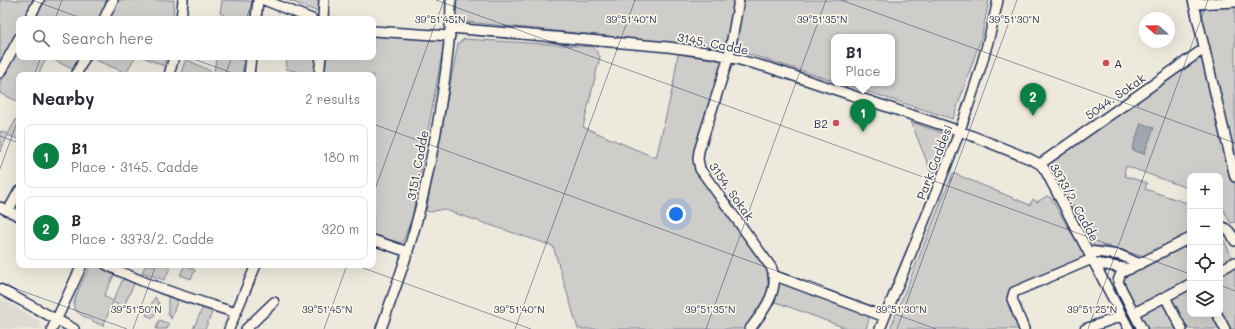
<!DOCTYPE html>
<html lang="en">
<head>
<meta charset="utf-8">
<style>
  body { margin:0; font-family:Mali,sans-serif; background:#f7f7f7; color:#2b2b33 }
  .controls { position:absolute; right:12px; bottom:12px; display:grid; overflow:hidden; border-radius:8px; box-shadow:0 4px 16px #0002 }
  .controls button { width:36px; height:36px; display:grid; place-items:center; padding:0; border:0; border-bottom:1px solid #e1e1e2; background:#fff; color:#2b2b33; font:20px sans-serif }
  .compass { position:absolute; left:1139px; top:12px; width:36px; height:36px; border-radius:50%; background:#fff; box-shadow:0 4px 16px #0002; rotate:290deg }
  .you { position:absolute; left:676px; top:214px; width:14px; height:14px; margin:-10px; border:3px solid #fff; border-radius:50%; background:#1a73e8; box-shadow:0 0 0 6px #1a73e833 }
  .badge { display:grid; place-items:center; width:26px; height:26px; border-radius:50%; background:#0b8043; color:#fff; font-size:13px; font-weight:700 }
  .pin { position:absolute; translate:-50% -33px; filter:drop-shadow(0 1px 2px #0008) }
  .pin::after { content:''; position:absolute; top:21px; width:14px; height:12px; background:inherit; clip-path:polygon(0 0,100% 0,50% 100%) }
  .popup { position:absolute; left:831px; top:34px; width:64px; height:52px; box-sizing:border-box; display:grid; place-content:center; border-radius:8px; background:#fff; filter:drop-shadow(0 1px 3px #0005); font-size:13px; white-space:nowrap; color:#7c7c81 }
  .popup b { font-size:15px; color:#2b2b33 }
  .popup::after { content:''; position:absolute; left:50%; top:100%; margin-left:-8px; border:8px solid transparent; border-top-color:#fff }
  .list { margin:0; padding:0; list-style:none }
  h2 { display:flex; justify-content:space-between; align-items:center; height:52px; margin:0; padding:0 16px; font-size:17px }
  h2 small { font-size:13px; font-weight:400; color:#7c7c81 }
  .list li { display:grid; grid-template-columns:26px 1fr auto; gap:12px; align-items:center; box-sizing:border-box; height:64px; margin:0 8px 8px; padding:0 8px; border:1px solid #e1e1e2; border-radius:8px }
  .list b { display:block; font-size:15px; white-space:nowrap }
  .list p { margin:0; font-size:13px; white-space:nowrap; color:#7c7c81 }
  .list em { font-size:13px; font-style:normal; color:#7c7c81 }
  .icon { flex:none; width:22px; height:22px; fill:none; stroke:currentColor; stroke-width:2; stroke-linecap:round; stroke-linejoin:round }
  .map { position:relative; flex:none; width:1235px; height:329px; overflow:hidden }
  .search { position:absolute; background:#fff; box-shadow:0 4px 16px #0002; left:16px; top:16px; width:360px; height:44px; display:flex; align-items:center; gap:10px; box-sizing:border-box; padding:0 14px; border-radius:8px; color:#7c7c81; font-size:15px }
  .panel { position:absolute; background:#fff; box-shadow:0 4px 16px #0002; left:16px; top:72px; width:360px; height:196px; border-radius:8px }
  .map>svg:first-child { display:block }
</style>
</head>
<body>
<div class="map">
<svg width="1235" height="329" viewBox="0 0 1235 329">
  <rect width="100%" height="100%" fill="#eee9dd"/>
  <filter id="ink" filterUnits="userSpaceOnUse"><feTurbulence type="fractalNoise" baseFrequency=".025" numOctaves="2"/><feDisplacementMap in="SourceGraphic" scale="8" xChannelSelector="R" yChannelSelector="G"/><feConvolveMatrix kernelMatrix="1 2 1 2 8 2 1 2 1" color-interpolation-filters="sRGB"/></filter>
  <g filter="url(#ink)">
    <!-- built -->
    <path fill="#dedbd4" d="M0,298L39,321L42,329H0Z"/>
    <!-- green -->
    <path fill="#cfcdca" stroke="#757e94" d="M0,0H34L24,19H19V29L0,66Z
      M42,0H109L100,19H47L36,14Z
      M116,0H174L173,19H108Z
      M222,0L251,1L252,5L250,19H232L220,13Z
      M288,0H320L319,7L316,11Z
      M456,0H734L726,48L456,21Z
      M743,0H989L982,35L953,119L840,83H892V37H834V81L736,50Z
      M1235,7V156L1199,11L1201,9Z
      M373,35L442,39L444,43L412,218L403,241L400,243L373,234V75H324L325,57H373Z
      M464,39L594,47L600,57L583,127L656,158L673,86L678,54L724,61L693,155L697,173L767,269L768,285L765,300L747,329H578L553,246L442,209L431,212L426,211L458,44Z
      M19,46V57H47L38,75H19V102L0,93V82Z
      M48,57H81L74,70Z
      M91,57H135L126,73L91,58Z
      M143,57H167L164,66Z
      M214,57H235L244,61L242,75H180L186,59L214,73L216,58Z
      M287,57H316L315,75L286,69Z
      M1196,58L1203,60L1235,186V222L1231,223C1228,220 1220,203 1220,199C1219,192 1220,184 1220,176H1190V189L1126,166L1124,173L1126,174L1125,176L1147,183L1145,189L1190,204V234L1137,260L1110,251V246H1094L1054,169L1052,161L1055,156Z
      M19,114V140L8,135L0,152V131L8,134Z
      M911,122L945,134L947,138L933,177Z
      M953,173L1030,205L1033,199L1037,202L1047,196L1051,198L1086,258L1009,297L1019,329H893L891,326Z
      M1220,232L1233,259L1220,265Z
      M1190,244V280L1138,307L1135,306L1122,279Z
      M91,265H95L114,275L104,296L113,301L123,279L130,280L134,284L123,308L113,302L103,326C97,323 76,314 74,308C71,301 87,273 91,265Z
      M146,265H172L164,280L142,272Z
      M185,265L195,270L191,279L180,275Z
      M1235,266V329H1229L1220,313V273Z
      M782,282L860,311L868,315L869,319L866,329H848L776,302L772,303L778,284Z
      M1190,288V314H1213L1221,329H1185L1170,299Z
      M168,296L178,299L171,319L168,313Z
      M155,297L159,304L153,318L146,315Z
      M1165,301L1179,329H1147L1140,315Z
      M203,307L213,310L205,329H193Z
      M159,320L169,324L167,329H156Z"/>
    <!-- water -->
    <path fill="#a2a7af" stroke="#6c778f" d="M1141,123L1154,128L1144,154L1132,150Z"/>
    <g fill="none" stroke-linecap="round" stroke-linejoin="round">
      <!-- minor casing -->
      <g stroke="#1b2f5e" stroke-width="12">
        <path id="minor" d="M264,0L312,19
          M739,0L729,56L699,151L698,159L700,169L771,267C782,289 762,313 750,329
          M1193,0L1235,177
          M1195,4L1235,2
          M29,19L39,0
          M104,19L113,0
          M181,19L183,0
          M256,19L258,0
          M323,19L324,0
          M451,28L668,47L713,53L770,68L960,131L1030,159L1040,164L1045,170L1129,329
          M373,31L450,36
          M0,73L19,38
          M76,75L85,57
          M169,75L174,57
          M249,75L251,57
          M319,75L321,57
          M1040,164L1205,48
          M0,207L19,216
          M8,211L19,191
          M1220,226C1228,228 1231,233 1235,241
          M373,240L408,252
          M1088,251L1120,255L1140,264
          M1094,263L1130,269
          M107,265C148,286 192,299 236,313
          M1220,270L1235,262
          M773,275L885,317
          M0,289L74,329
          M1165,297L1182,329
          M1134,313L1190,284
          M1217,314L1225,329
          M52,329L82,265
          M229,329L256,265
          M246,329L274,302
          M381,329C392,297 404,266 413,234C424,199 430,163 437,127C444,85 451,43 451,0
          M880,329C923,221 974,114 998,0
          M1024,329L1012,299L1014,292L1092,259
          M1085,329L1122,316
          M1142,329L1119,284L1118,281L1121,273L1190,238"/>
      </g>
      <!-- minor -->
      <use href="#minor" stroke="#fcf5e5" stroke-width="9"/>
    </g>
  </g>
  <!-- ticks -->
  <path fill="none" stroke="#1b2f5e" stroke-width="1" stroke-opacity="0.45" d="M32,0L84,19M436,0L1190,274M841,0L1235,143M55,19L62,0M246,19L253,0M188,57L238,75M34,75L41,57M225,75L232,57M373,124L936,329M0,136L19,143M0,169L19,117M373,195L444,0M355,265L531,329M0,283L127,329M1220,285L1235,291M133,329L156,265M324,329L347,265M515,329L635,0M706,329L826,0M897,329L1017,0M1088,329L1208,0"/>
  <!-- markers -->
  <g fill="#d1495b" stroke="#fcf5e5" stroke-width="1.5">
    <circle cx="1106" cy="63" r="4"/>
    <circle cx="836" cy="123" r="4"/>
  </g>
  <g text-anchor="middle" dominant-baseline="central" stroke-width="3.5" stroke-linejoin="round" paint-order="stroke">
    <!-- street labels -->
    <g font-size="12" fill="#1b2f5e" stroke="#fcf5e5">
      <text transform="translate(713 43) rotate(11)">3145. Cadde</text>
      <text transform="translate(1115 96) rotate(-35)">5044. Sokak</text>
      <text transform="translate(934 162) rotate(-69)">Park Caddesi</text>
      <text transform="translate(417 165) rotate(-79)">3151. Cadde</text>
      <text transform="translate(732 191) rotate(55)">3154. Sokak</text>
      <text transform="translate(1075 202) rotate(61)">3373/2. Cadde</text>
    </g>
    <!-- poi labels -->
    <g font-size="12" fill="#1b2f5e" stroke="#fcf5e5" text-anchor="start">
      <text x="1114" y="63">A</text>
      <text x="828" y="123" text-anchor="end">B2</text>
    </g>
  </g>
  <g font-size="10" text-anchor="middle" fill="#1b2f5e" stroke="#fcf5e5" stroke-width="3.5" stroke-linejoin="round" paint-order="stroke">
    <text x="440" y="23">39°51'45"N</text>
    <text x="1014" y="23">39°51'30"N</text>
    <text x="631" y="23">39°51'40"N</text>
    <text x="822" y="23">39°51'35"N</text>
    <text x="136" y="313">39°51'50"N</text>
    <text x="327" y="313">39°51'45"N</text>
    <text x="519" y="313">39°51'40"N</text>
    <text x="710" y="313">39°51'35"N</text>
    <text x="901" y="313">39°51'30"N</text>
    <text x="1092" y="313">39°51'25"N</text>
  </g>
</svg>
<div class="controls">
<button>+</button>
<button>−</button>
<button><svg class="icon" aria-label="locate" viewBox="0 0 24 24"><circle cx="12" cy="12" r="6"/><path d="M12 2v4M12 18v4M2 12h4M18 12h4"/></svg></button>
<button><svg class="icon" aria-label="layers" viewBox="0 0 24 24"><path d="M12 4l9 5-9 5-9-5zM3 14l9 5 9-5"/></svg></button>
</div>
<svg class="compass" viewBox="-18 -18 36 36"><path d="M0-13l5 13h-10z" fill="#e53935"/><path d="M0 13l5-13h-10z" fill="#7c7c81"/></svg>
<div class="you"></div>
<div class="pin badge" style="left:863px;top:132px">1</div>
<div class="popup"><b>B1</b>Place</div>
<div class="pin badge" style="left:1033px;top:116px">2</div>
<div class="search"><svg class="icon" aria-label="search" viewBox="0 0 24 24"><circle cx="10" cy="10" r="6"/><path d="M15 15l6 6"/></svg>Search here</div>
<section class="panel">
<h2>Nearby<small>2 results</small></h2>
<ul class="list">
<li><span class="badge">1</span><div><b>B1</b><p>Place · 3145. Cadde</p></div><em>180 m</em></li>
<li><span class="badge">2</span><div><b>B</b><p>Place · 3373/2. Cadde</p></div><em>320 m</em></li>
</ul>
</section>
</div>
</body>
</html>
